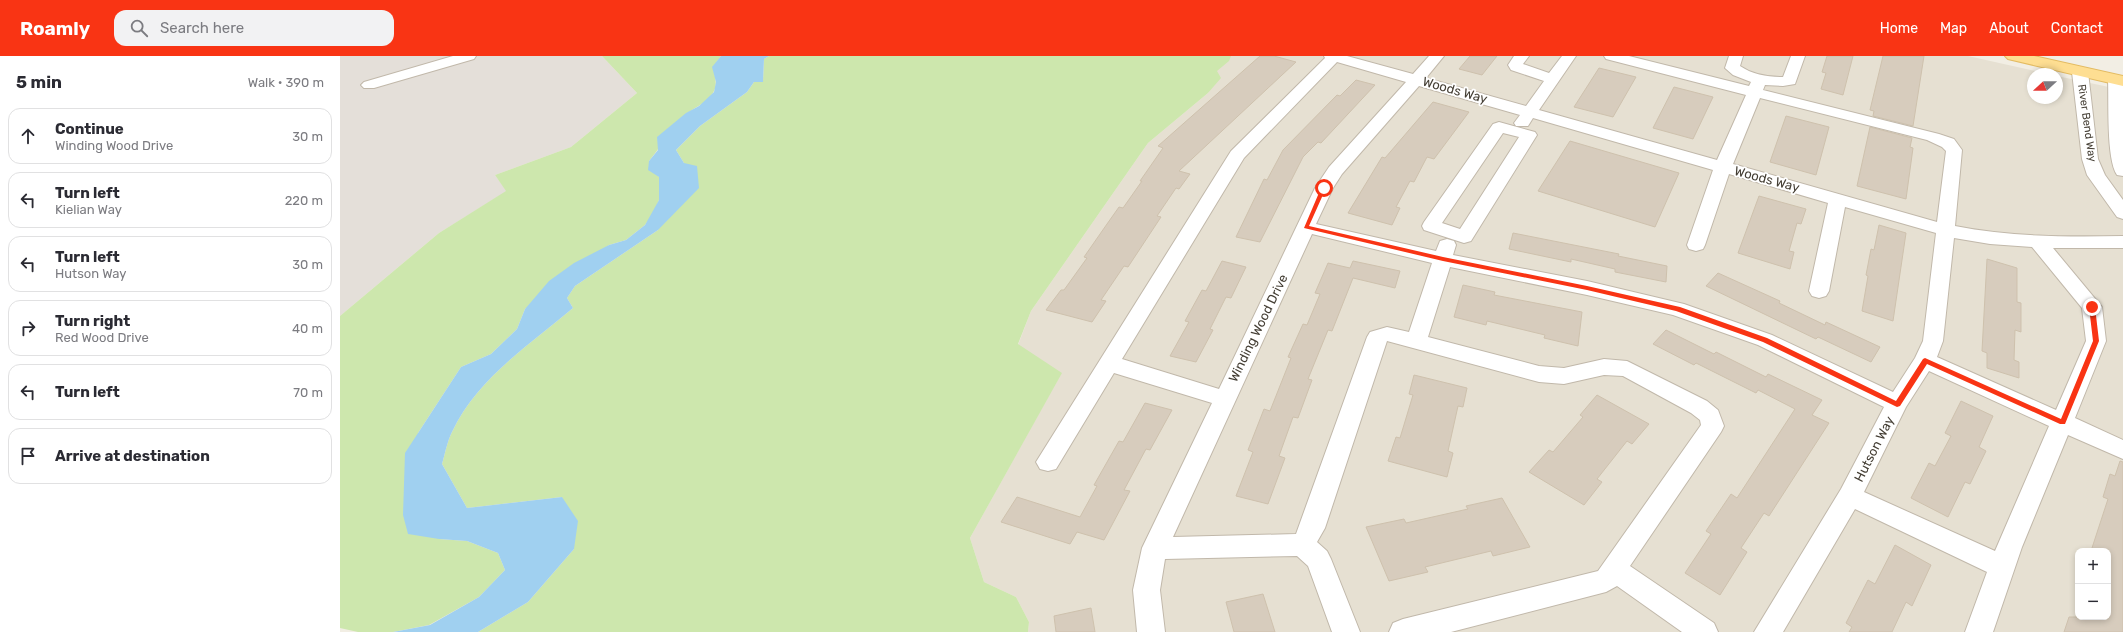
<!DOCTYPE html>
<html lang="en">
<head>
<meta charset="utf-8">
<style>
  body { margin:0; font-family:Rubik,sans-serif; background:#f2f2f3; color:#2b2b33 }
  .controls { position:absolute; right:12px; bottom:12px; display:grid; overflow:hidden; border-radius:8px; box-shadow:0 2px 6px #0003 }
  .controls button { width:36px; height:36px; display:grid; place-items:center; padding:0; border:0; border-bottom:1px solid #e1e1e2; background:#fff; color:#2b2b33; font:20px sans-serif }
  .compass { position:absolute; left:1687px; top:12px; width:36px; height:36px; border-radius:50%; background:#fff; box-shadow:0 2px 6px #0003; rotate:249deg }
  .stop { position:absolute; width:12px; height:12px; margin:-9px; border:3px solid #f93414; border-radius:50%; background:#fff }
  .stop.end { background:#f93414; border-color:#fff; box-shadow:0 1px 4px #0008 }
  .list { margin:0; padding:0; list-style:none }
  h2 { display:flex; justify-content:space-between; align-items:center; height:52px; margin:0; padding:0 16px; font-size:17px }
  h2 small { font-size:13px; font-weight:400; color:#7c7c81 }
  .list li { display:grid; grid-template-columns:26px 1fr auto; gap:12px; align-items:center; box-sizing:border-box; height:56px; margin:0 8px 8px; padding:0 8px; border:1px solid #e1e1e2; border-radius:12px }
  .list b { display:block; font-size:15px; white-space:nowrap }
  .list p { margin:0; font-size:13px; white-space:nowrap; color:#7c7c81 }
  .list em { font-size:13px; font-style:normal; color:#7c7c81 }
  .icon { flex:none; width:22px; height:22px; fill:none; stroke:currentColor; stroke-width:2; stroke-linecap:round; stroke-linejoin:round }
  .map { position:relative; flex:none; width:1783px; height:576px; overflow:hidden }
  header { display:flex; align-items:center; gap:24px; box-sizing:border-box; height:56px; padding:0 20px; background:#f93414; color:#fff }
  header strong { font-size:19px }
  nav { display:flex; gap:22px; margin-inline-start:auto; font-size:14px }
  .search { width:280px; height:36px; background:#f2f2f3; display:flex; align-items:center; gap:10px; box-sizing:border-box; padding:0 14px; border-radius:12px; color:#7c7c81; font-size:15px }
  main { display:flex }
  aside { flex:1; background:#fff }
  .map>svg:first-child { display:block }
</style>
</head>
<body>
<header>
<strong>Roamly</strong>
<div class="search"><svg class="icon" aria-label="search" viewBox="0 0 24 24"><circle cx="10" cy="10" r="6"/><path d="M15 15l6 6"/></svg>Search here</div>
<nav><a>Home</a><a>Map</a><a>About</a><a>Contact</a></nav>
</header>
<main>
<aside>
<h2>5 min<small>Walk · 390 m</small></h2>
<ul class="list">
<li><svg class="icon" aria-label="ahead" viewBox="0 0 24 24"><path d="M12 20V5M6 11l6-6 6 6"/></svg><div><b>Continue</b><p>Winding Wood Drive</p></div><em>30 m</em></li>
<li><svg class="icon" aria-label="left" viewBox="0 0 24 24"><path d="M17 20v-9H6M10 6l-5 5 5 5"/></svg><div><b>Turn left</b><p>Kielian Way</p></div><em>220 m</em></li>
<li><svg class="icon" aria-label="left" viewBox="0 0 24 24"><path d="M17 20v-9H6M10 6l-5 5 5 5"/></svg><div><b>Turn left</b><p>Hutson Way</p></div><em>30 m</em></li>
<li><svg class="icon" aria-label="right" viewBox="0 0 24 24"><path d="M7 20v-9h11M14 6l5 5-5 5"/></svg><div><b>Turn right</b><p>Red Wood Drive</p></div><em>40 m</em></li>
<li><svg class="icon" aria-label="left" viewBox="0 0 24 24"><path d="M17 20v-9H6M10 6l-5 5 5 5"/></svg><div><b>Turn left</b></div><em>70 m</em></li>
<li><svg class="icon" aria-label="arrive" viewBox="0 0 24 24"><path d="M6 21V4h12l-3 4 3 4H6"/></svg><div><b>Arrive at destination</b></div></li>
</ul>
</aside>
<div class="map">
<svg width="1783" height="576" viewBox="0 0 1783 576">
  <rect width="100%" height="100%" fill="#f2eee4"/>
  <!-- residential -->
  <path fill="#e6e0d2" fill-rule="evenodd" d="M763,0H1628L1709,18H1693V42H1717V20L1783,34V576H688L689,566L676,541L644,526L630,482L721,318L678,289L691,255L808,87L868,37L873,30ZM1738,495H1768V561H1738Z"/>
  <!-- industrial -->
  <path fill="#e4dfd9" d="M0,0H262L297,37L231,91L155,119L167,135L99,177L0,260Z"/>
  <!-- green -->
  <path fill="#cde7ad" d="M262,0H381L373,11C374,18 378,27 374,35C367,49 348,53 339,65C328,77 320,92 309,105L319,121V144L313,158L305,169L286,184L269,189L185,253L177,273L151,298L121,311L78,377L99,483L127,485L158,497L165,514L139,541L89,569L53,576H18L0,572V260L99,177L166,135L155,119L231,91L297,37Z
    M429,0H891L889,5L877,15L881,22L868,37L808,87L691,255L678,288L722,317L630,482L644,526L676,541L689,566L688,576H138L188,546L234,493L222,441L127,452L102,408C105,398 107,386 112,376C137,323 189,289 233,252L227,242L235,230L318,174L344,107L336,94L360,70L407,36L414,26L423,25L424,3Z"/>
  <!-- water -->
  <path fill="#a0d0f0" d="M381,0H429L424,3L423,26H414L407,36L360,70L336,94L344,107L357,110L359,132L318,174L235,230L227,242L233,252C189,289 137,323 112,376C107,386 105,398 102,408L127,452L222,441L238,465L234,493L188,546L138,576H53L90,569L139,541L165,514L158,497L127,485L99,483L68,478L63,459L65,397L121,311L151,298L177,273L185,253L209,225L234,207L269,189L286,184L305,169L319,144V121L308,114L309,105L318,94L317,81L346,57L359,50L374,36L376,26L372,11Z"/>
  <!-- building -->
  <path fill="#d7ccbd" stroke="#cec1ad" d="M920,0H934L956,6L839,115L850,118L839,133L836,132L817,160L821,161L788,211L784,210L761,244L766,245L752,266L706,254L721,234H724L747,202L744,201L767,168L779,151L783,152L802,125H800L823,92L818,90Z
    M1130,0H1157L1142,19L1119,13Z
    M1487,0H1513L1503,39L1481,33L1486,17L1482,16Z
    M1543,0H1584L1573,70L1533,60L1534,55L1530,54Z
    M1259,12L1296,21L1273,61L1234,51Z
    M1016,24L1035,29L981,87L978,86L963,101L920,186L896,181L924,123L927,124L943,94L997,39L1000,40Z
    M1334,31L1373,41L1353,83L1313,72Z
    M1093,46L1129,56L1094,103L1087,101L1074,126L1070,125L1056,151L1060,152L1052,169L1008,157L1042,101L1045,102Z
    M1446,60L1489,71L1476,119L1430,106Z
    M1530,71L1572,82L1570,91L1573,92L1566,143L1517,130Z
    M1230,85L1339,117L1315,171L1198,135Z
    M1419,140L1466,153L1461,168L1457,167L1449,195L1454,196L1450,213L1398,197Z
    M1539,169L1566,177L1553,265L1522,255L1528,220L1526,219L1531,193L1534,194Z
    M1173,177L1279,198L1278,200L1327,210L1326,226L1275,216V213L1231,203V206L1169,193Z
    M1647,203L1677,212V246L1681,247V276L1675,274L1674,304L1679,306V322L1647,312V297L1642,295Z
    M882,205L906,211L891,242L886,241L870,273L873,274L856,306L830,300L849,266L845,265L862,234L866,235Z
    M1013,205L1060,215L1055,232L1013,222L992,275L988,274L968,323L972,324L958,362L953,361L939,400L945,402L928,448L896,440L913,396L908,394L924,353L930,355L951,302L948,301L963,268L967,269L980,238L975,237L988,207L1010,212Z
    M1378,217L1440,245L1439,247L1485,269L1486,266L1540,291L1531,306L1478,281L1476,283L1366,230Z
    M1123,229L1155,236L1154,239L1242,256L1238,290L1204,282L1205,279L1147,265L1146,269L1114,261Z
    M1326,274L1374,298L1376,296L1426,321L1428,318L1482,344L1472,359L1489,367L1429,460L1424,457L1401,492L1407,496L1380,539L1345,517L1371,478L1366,475L1391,438L1397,442L1455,353L1418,334L1416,337L1356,307L1354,309L1313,288Z
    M1074,319L1127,332L1123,351L1118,350L1108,395L1113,397L1107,421L1048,405L1056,381L1060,382L1073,339L1069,338Z
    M1257,339L1309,368L1292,388L1287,385L1257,423L1262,426L1244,449L1189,416L1209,394L1213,396L1243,361L1240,359Z
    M1621,345L1653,360L1639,391L1646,395L1630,428L1625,426L1608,461L1571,442L1589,407L1595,410L1611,380L1605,377Z
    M805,347L832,354L810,394L806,393L784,434L790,435L764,484L737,476L730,488L661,466L677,441L740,461L757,430L754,429L779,385L783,386Z
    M1780,405L1783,406V576H1724L1729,561H1768V495H1751L1768,443L1763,441L1770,418L1775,420Z
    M1162,442L1190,491L1153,500L1151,495L1085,511L1088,516L1049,525L1026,471L1064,463L1066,467L1128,453L1126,450Z
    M1555,489L1591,509L1572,550L1566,546L1552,576H1509L1512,571L1506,567L1528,524L1535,528Z
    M923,538L935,576H894L886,546Z
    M751,552L755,576H716L714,560Z"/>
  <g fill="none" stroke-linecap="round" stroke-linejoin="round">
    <!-- minor casing -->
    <g stroke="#c1b8aa" stroke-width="2">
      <path id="minor" d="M113,0H136L134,3L34,32H24L21,29L24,26Z
        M984,0H1007L1073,18L1089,0H1104L1086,22L1186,50L1204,25L1171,14L1168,9L1174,0H1189L1183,8L1209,17L1222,0H1236L1199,54L1377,104L1406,39L1266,3L1264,0H1289L1409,30L1411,26L1393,19L1385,12L1389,0H1403L1400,10C1413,19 1428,21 1443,21L1451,0H1465L1455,28L1443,30L1425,29L1423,34L1599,78L1614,83L1622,94L1615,170C1670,181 1727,181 1783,180V192H1713L1762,251L1766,285L1735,362L1783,384V403L1728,379L1682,491L1653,576H1625L1647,516L1515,453L1443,576H1414L1501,433L1544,351L1418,289L1333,259L1247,239L1110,211L1088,281L1199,310L1224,312L1264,303L1287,305L1367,345L1378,354L1384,370L1381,376L1290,510L1374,567L1378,576H1342L1277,530L1266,536L1111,576H1049L1053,567L1063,563L1258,515L1361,369L1360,364L1351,357L1283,320L1264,319L1224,328L1199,326L1047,285L985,472L977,486L987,495L991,503L1020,576H992L968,510L957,500L825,503L820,534L825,576H797L793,534L802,492L872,347L774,317L716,413L708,415L700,413L696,406L891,95L985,2ZM997,6L1066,26L989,111L975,132L879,333L782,303L904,102ZM1079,30L1180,59L1174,67L1176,70H1188L1193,62L1373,114L1347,189L1349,193L1356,195L1363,193L1365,189L1389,118L1488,147L1469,235L1472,240L1479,242L1486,240L1489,235L1505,151L1596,177L1583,285L1575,302L1553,336L1432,279L1344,248L1247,225L1113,199L1116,189L1114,185L1107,183L1100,185L1096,195L976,168L993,132L1002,118ZM1420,42L1587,84L1602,91L1606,95L1597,166L1393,108ZM972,178L1092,207L1069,276L1047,271L1030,276L1027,281L956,478L833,481ZM1614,182L1650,188L1692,191L1742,252L1746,285L1716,354L1597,301L1603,285ZM1589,315L1709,370L1655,495L1524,436L1566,351Z
        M1740,11L1745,13L1748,16L1758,103L1765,119L1783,144V163L1777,161L1747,119L1742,103L1732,16L1735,13Z
        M1776,19L1783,23V120L1777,119C1766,103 1769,45 1768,24L1771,21Z
        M1159,66L1195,76L1197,79L1131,185L1124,187L1084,174L1082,170L1084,166L1153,68ZM1163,77L1179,81L1120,173L1102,167Z"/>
    </g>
    <!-- major casing -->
    <g stroke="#e3bb62" stroke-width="2">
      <path id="major" d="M1665,0H1694L1783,20V30L1668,3Z"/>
    </g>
    <!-- minor -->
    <use href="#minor" fill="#fff" fill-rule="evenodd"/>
    <!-- major -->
    <use href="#major" fill="#fede92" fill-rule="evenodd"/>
  </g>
  <!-- route -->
  <path fill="#f93414" d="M984,131L986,132L969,170L1103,201L1247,230L1340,251L1427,282L1556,345L1583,303L1585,302L1721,363L1753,285L1749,251L1752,249L1755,251L1759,285L1725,368H1720L1587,308L1560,350L1557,351L1423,286L1336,255L1247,234L1103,205L964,172L981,132Z"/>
  <g text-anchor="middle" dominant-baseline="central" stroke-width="3.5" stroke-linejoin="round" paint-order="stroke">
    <!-- far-street labels -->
    <g font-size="11" fill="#443e34" stroke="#fff">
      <text transform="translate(1747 67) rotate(82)">River Bend Way</text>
    </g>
    <!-- street labels -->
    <g font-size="13" fill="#443e34" stroke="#fff">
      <text transform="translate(1115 34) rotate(16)">Woods Way</text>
      <text transform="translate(1427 123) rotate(15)">Woods Way</text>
      <text transform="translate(918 272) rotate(-64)">Winding Wood Drive</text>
      <text transform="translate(1534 393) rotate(-63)">Hutson Way</text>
    </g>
  </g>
</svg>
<div class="controls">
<button>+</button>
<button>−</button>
</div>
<svg class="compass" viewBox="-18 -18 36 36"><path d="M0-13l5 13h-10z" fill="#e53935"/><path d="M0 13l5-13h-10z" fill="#7c7c81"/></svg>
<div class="stop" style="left:984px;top:132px"></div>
<div class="stop end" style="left:1752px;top:251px"></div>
</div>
</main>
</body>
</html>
